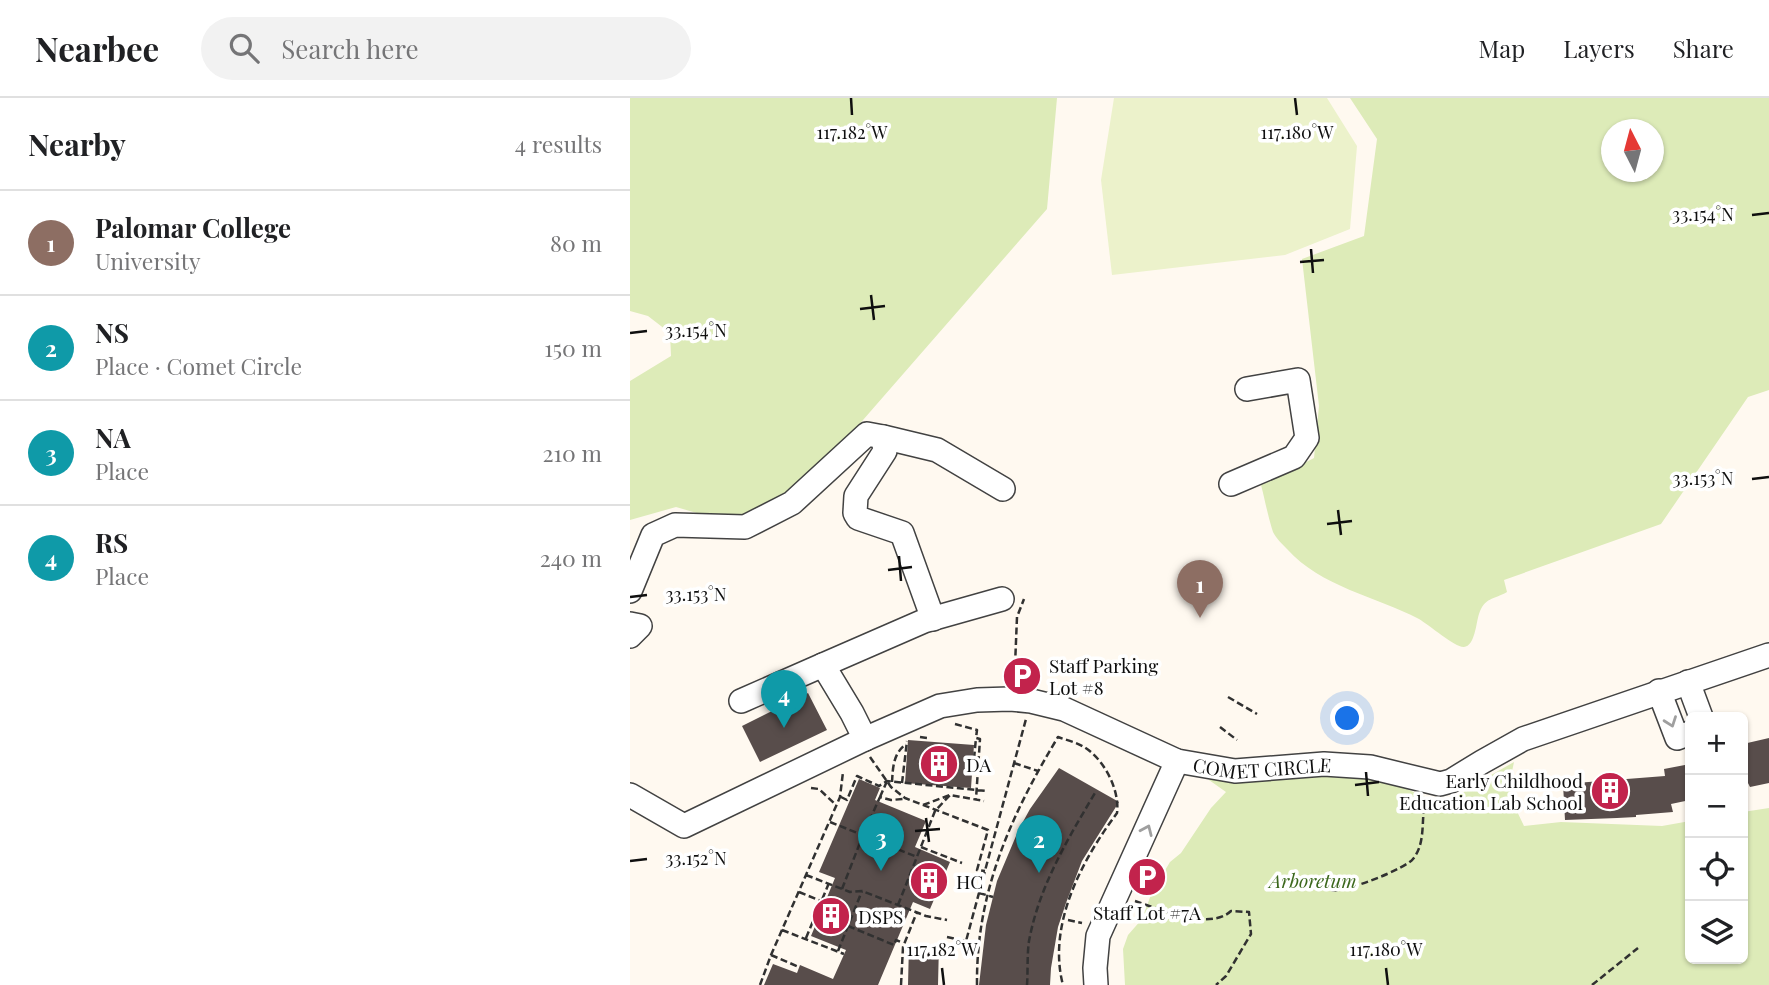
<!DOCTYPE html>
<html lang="en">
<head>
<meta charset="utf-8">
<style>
  body { margin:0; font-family:"Playfair Display",serif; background:#f2f2f2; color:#202124 }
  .controls { position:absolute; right:21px; bottom:21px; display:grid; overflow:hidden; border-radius:10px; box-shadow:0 2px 5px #0004 }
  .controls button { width:63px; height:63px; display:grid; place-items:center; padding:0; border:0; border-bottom:2px solid #e0e0e0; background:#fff; color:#202124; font:35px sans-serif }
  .compass { position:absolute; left:971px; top:21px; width:63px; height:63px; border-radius:50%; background:#fff; box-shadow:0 2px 5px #0004; rotate:354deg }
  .you { position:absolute; left:718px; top:621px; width:24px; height:24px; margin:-18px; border:5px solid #fff; border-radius:50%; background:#1a73e8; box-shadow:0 0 0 10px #1a73e833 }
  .badge { display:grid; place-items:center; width:46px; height:46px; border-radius:50%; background:#c2234c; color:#fff; font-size:23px; font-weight:700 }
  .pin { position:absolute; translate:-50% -58px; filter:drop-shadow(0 2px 4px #0008) }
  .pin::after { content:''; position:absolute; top:37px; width:24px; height:21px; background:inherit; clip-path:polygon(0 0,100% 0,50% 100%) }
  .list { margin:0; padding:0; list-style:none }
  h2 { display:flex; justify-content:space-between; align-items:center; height:91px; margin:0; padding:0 28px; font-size:30px }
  h2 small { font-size:23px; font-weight:400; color:#757577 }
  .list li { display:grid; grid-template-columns:46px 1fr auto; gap:21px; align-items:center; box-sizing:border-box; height:105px; padding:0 28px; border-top:2px solid #e0e0e0 }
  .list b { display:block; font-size:26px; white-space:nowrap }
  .list p { margin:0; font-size:23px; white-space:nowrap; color:#757577 }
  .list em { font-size:23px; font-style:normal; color:#757577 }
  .icon { flex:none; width:38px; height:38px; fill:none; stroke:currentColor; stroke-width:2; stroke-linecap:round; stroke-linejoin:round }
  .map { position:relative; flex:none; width:1139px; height:887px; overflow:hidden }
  header { display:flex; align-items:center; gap:42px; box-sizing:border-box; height:98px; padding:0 35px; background:#fff; border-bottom:2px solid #e0e0e0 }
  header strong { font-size:33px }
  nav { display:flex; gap:38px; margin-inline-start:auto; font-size:24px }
  .search { width:490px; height:63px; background:#f2f2f2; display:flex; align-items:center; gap:18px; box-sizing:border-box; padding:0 24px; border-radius:38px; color:#757577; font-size:26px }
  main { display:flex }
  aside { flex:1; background:#fff }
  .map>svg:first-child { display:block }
</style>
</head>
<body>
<header>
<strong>Nearbee</strong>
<div class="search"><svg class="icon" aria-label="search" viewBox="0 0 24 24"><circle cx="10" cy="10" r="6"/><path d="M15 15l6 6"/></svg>Search here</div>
<nav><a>Map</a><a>Layers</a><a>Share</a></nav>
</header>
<main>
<aside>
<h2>Nearby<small>4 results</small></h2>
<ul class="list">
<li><span class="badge" style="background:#8d6e63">1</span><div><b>Palomar College</b><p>University</p></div><em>80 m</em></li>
<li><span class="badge" style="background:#0f9aa8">2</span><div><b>NS</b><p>Place · Comet Circle</p></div><em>150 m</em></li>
<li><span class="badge" style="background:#0f9aa8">3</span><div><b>NA</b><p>Place</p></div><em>210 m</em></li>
<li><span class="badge" style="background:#0f9aa8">4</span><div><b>RS</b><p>Place</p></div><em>240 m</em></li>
</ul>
</aside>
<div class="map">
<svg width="1139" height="887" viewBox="0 0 1139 887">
  <rect width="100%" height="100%" fill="#fff9f0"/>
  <!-- green -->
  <path fill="#ddebb8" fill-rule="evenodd" d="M0,0H427L417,111L199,361L129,417L77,418L46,409L0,422V283L41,258L40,235L18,218L0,213Z
    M720,0H1139V292L1118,299L1031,426L874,482L877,494C863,502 855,499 849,516C846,525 845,548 834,549C826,550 799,527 789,521C745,498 691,489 657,451C652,446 646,440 643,434C638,419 635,402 631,387L684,360L689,308L672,161L734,138L747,41ZM982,32H1024V74H982Z
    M884,664L879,688L883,705L894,728L931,724L1032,728L1060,723V861H1113V714L1139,710V887H495L493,851L498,837L512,821L522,794L540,764L551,755L581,710L596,694L579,682L635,681L687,676L736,679L765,686L814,707L849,684Z"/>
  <!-- pitch -->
  <path fill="#ecf2cb" d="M484,0H697L727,48L720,131L655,157L482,177L471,82Z"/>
  <!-- building -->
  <path fill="#584d4b" d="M178,595L197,632L130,664L112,628Z
    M1139,640V685L1120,689L1113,675V646Z
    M278,642L344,647L341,690L275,685Z
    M1060,666V702L1041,706L1043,714L1006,717V719L987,720L935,722L933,686L1035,678L1034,671Z
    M429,670L489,704L452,763L436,805L428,829L421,870L420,887H349L356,827L367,783L389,731L400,711Z
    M229,681L250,690L245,702L296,723L285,749L320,764L300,811L283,804L248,887H134L143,866L167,875L170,867L203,881L216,852L181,838L205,780L189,774Z
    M279,846H309L308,887H278Z"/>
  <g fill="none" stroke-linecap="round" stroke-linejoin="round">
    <!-- minor casing -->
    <g stroke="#424242" stroke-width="26">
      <g id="minor">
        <path d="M253,339L307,352L373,391"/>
        <path d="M601,386L664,359L677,340L668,282L617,291"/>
        <path d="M0,493L23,437L45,427L115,429L162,405L237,336L253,339L255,353L226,398L225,415L228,420L272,435L303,521"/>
        <path d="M0,526L10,528L0,538"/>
        <path d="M193,567L294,523L372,501"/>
        <path d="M1058,584L1071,619"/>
        <path d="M1029,593L1047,640L1060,635"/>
        <path d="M111,603L193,567L222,615L235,641"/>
        <path id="s1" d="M0,697L54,728L237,640L310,608L347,602L380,601L401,603L434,611L547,663L605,673L694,666L740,669L810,686L821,683L852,664L893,641L1139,557"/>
        <path d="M466,887L465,870L468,838L547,663"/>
      </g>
    </g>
    <!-- path -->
    <path stroke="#313131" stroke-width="2.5" stroke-dasharray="7 3.5" stroke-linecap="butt" d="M385,568L387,519L394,501
      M598,599L627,616
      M325,626L347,632L346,640
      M590,629L607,642
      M290,639L297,640
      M240,659L261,689L275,700L358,732L347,772L355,773
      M384,665L408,673
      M343,671L346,640L350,641L346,701
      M262,684C263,669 263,656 276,646
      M272,685L277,643
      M181,690L189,691L206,707
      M211,699L217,702L227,678L249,688L257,683L356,693
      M250,699L257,683
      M293,707L320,697L354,703
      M200,724L287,759
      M291,749L332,765
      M176,777L220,794L232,793L296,818L317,822
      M692,786C696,788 698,791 702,792C714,795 775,771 783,761C796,745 791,722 795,703
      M212,791L233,737L250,699L261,702L273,701
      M169,794L191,803
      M349,795L363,799
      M505,803C529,811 580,833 601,813L619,814L621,836L596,878L586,887
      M268,807L305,713L320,697
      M438,822L452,825
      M218,828L264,847L266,842L273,845
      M152,832L214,856
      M317,839L336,843L396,621
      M176,840L199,785
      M208,853L232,793
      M141,857L169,869
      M130,887L141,857L210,699L213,674
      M271,887L273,849L287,814
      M347,887C346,794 381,717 428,639C436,642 446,644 454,649C474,661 490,692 487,715C452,762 417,827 433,887
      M397,887C398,873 397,857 399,843C409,789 437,742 465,695
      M962,887L1008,850"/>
    <!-- minor -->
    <use href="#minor" stroke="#fff" stroke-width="23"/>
  </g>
  <!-- one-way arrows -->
  <defs><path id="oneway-chevron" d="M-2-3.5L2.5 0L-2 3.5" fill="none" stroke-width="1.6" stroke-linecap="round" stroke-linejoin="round" transform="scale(1.75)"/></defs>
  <g stroke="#9f9f9f">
    <use href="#oneway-chevron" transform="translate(1041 624) rotate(70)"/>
    <use href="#oneway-chevron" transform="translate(517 732) rotate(-66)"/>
  </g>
  <!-- ticks -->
  <path fill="none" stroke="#0f0f0f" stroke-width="2.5" d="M221,0L222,17M665,0L667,17M1122,117L1139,115M681,151L683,175M670,164L694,162M241,197L244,222M230,211L255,208M0,235L17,233M1122,381L1139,379M708,412L711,437M697,426L722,423M269,458L271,483M258,472L282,469M0,499L17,497M736,674L738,698M725,687L749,684M296,720L299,744M285,733L310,731M0,763L17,761M312,870L314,887M756,870L758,887"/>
  <!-- icons -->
  <defs>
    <g id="parking-disc" transform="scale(2.0125)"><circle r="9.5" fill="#c2234c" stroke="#fff"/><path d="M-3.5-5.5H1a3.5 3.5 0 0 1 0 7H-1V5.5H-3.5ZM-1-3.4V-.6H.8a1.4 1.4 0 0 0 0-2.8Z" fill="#fff"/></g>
    <g id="building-disc" transform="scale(2.0125)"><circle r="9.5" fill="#c2234c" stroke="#fff"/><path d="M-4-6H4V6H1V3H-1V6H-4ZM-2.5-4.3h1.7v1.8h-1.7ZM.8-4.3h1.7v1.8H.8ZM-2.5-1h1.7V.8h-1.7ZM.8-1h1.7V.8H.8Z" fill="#fff"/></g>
  </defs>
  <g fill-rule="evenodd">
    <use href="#parking-disc" x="392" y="578"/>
    <use href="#building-disc" x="309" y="666"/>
    <use href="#building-disc" x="980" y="693"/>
    <use href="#parking-disc" x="517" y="779"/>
    <use href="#building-disc" x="299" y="783"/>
    <use href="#building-disc" x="201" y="818"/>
  </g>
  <g text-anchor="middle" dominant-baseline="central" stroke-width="7" stroke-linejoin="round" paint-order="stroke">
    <!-- poi labels -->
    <g font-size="19" fill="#0f0f0f" stroke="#fff" text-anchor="start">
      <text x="419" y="567">Staff Parking<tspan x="419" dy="22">Lot #8</tspan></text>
      <text x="336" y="666">DA</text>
      <text x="953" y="682" text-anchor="end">Early Childhood<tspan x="953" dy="22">Education Lab School</tspan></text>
      <text x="326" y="783">HC</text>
      <text x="517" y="814" text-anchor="middle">Staff Lot #7A</text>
      <text x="228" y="818">DSPS</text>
    </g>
    <!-- street labels -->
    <g font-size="19" fill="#0f0f0f" stroke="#fff">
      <text stroke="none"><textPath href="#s1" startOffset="681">COMET CIRCLE</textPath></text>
    </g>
    <!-- park labels -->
    <g font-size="19" font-style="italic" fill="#3c681d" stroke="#fff">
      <text x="683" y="782">Arboretum</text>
    </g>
  </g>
  <g font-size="18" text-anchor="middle" fill="#0f0f0f" stroke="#fff" stroke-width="7" stroke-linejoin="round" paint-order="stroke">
    <text x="222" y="41">117.182°W</text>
    <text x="667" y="41">117.180°W</text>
    <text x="1073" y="123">33.154°N</text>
    <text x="66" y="239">33.154°N</text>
    <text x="1073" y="387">33.153°N</text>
    <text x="66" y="503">33.153°N</text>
    <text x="66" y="767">33.152°N</text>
    <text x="312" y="858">117.182°W</text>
    <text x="756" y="858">117.180°W</text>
  </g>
</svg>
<div class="controls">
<button>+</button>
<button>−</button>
<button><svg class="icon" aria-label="locate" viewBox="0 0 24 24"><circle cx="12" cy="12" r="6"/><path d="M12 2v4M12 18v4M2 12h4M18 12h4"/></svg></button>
<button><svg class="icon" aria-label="layers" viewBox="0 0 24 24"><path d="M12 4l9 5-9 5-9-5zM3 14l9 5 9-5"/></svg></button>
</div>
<svg class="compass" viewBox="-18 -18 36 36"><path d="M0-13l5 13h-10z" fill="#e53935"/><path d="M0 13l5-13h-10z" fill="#757577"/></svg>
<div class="you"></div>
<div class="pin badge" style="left:570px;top:520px;background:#8d6e63">1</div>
<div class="pin badge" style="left:409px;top:775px;background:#0f9aa8">2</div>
<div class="pin badge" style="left:251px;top:773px;background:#0f9aa8">3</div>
<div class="pin badge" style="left:154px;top:630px;background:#0f9aa8">4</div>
</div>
</main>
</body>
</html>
